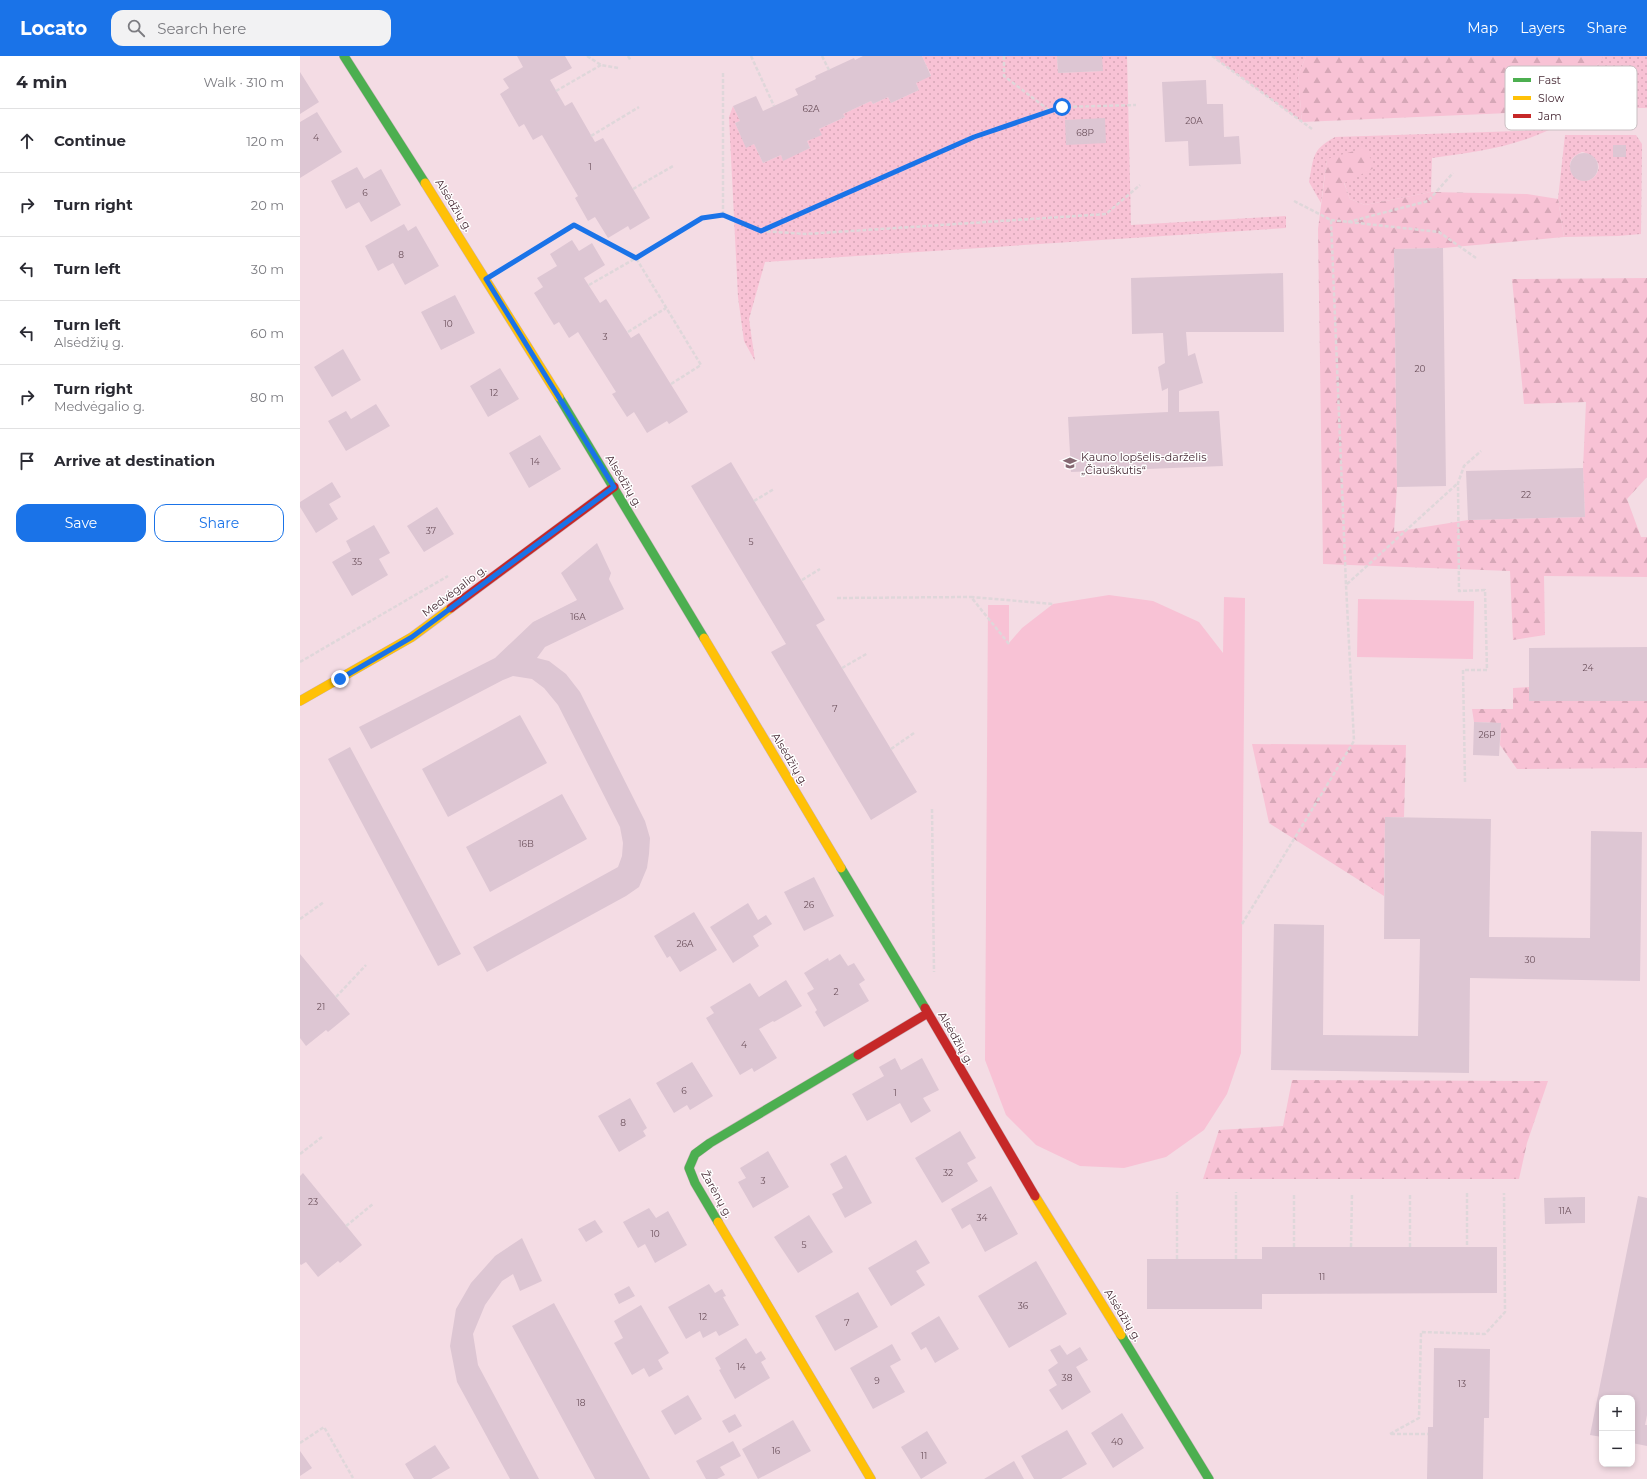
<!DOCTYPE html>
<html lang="en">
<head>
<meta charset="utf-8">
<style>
  body { margin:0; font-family:Montserrat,sans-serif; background:#f2f2f3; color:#2b2b33 }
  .controls { position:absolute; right:12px; bottom:12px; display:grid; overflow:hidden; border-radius:8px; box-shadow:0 2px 6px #0003 }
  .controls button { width:36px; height:36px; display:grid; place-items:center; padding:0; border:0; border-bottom:1px solid #e1e1e2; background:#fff; color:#2b2b33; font:20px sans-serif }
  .stop { position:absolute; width:12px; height:12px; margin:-9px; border:3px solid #1a73e8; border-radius:50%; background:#fff }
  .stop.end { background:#1a73e8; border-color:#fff; box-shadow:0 1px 4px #0008 }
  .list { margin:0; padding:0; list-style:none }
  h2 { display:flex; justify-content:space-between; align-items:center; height:52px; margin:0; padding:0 16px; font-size:17px }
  h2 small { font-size:13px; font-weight:400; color:#7c7c81 }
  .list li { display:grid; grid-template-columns:26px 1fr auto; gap:12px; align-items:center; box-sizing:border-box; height:64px; padding:0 16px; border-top:1px solid #e1e1e2 }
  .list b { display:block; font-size:15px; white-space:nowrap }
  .list p { margin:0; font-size:13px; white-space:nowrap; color:#7c7c81 }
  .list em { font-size:13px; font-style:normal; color:#7c7c81 }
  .actions { display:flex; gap:8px; padding:12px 16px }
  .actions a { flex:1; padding:9px 0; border:1px solid #1a73e8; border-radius:12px; text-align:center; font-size:14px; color:#1a73e8 }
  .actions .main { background:#1a73e8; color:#fff }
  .icon { flex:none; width:22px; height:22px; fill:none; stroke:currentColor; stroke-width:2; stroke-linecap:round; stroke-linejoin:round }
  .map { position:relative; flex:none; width:1347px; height:1423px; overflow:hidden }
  header { display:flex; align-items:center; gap:24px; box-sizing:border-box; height:56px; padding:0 20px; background:#1a73e8; color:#fff }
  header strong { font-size:19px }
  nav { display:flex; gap:22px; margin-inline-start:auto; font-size:14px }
  .search { width:280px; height:36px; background:#f2f2f3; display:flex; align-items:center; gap:10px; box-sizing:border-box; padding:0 14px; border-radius:12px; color:#7c7c81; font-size:15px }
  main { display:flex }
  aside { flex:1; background:#fff }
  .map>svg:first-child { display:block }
</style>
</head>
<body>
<header>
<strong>Locato</strong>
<div class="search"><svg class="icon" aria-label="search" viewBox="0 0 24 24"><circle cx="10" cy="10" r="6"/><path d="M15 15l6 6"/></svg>Search here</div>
<nav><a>Map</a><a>Layers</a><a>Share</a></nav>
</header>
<main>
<aside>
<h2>4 min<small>Walk · 310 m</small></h2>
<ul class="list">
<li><svg class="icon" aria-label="ahead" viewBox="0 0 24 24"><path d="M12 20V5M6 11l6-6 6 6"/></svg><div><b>Continue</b></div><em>120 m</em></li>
<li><svg class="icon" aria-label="right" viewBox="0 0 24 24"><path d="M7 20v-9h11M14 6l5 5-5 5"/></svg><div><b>Turn right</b></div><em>20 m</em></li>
<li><svg class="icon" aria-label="left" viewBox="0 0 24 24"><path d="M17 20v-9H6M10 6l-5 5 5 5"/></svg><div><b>Turn left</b></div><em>30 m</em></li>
<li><svg class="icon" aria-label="left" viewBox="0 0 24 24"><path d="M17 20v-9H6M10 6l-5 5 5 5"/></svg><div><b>Turn left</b><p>Alsėdžių g.</p></div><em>60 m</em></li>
<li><svg class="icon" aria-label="right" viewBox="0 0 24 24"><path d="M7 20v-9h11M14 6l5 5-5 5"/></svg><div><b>Turn right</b><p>Medvėgalio g.</p></div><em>80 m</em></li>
<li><svg class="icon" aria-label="arrive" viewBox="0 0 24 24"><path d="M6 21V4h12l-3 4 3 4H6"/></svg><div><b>Arrive at destination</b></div></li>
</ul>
<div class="actions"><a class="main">Save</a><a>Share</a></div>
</aside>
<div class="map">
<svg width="1347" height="1423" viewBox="0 0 1347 1423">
  <defs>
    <pattern id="grass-dots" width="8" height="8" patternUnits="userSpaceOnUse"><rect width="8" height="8" fill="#f8c2d5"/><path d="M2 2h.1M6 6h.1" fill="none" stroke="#d6a7b7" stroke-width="1.8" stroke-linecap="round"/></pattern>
    <pattern id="forest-firs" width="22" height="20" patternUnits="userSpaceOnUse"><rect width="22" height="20" fill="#f8c2d5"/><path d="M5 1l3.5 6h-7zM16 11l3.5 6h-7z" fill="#d6a7b7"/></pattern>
  </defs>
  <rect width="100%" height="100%" fill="#f4dce4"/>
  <!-- grass -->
  <path fill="url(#grass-dots)" fill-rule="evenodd" d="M622,0H757L758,17L802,15V0H827L831,169L986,160V172L465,206L449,263L455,305L444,285L438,241L429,61L433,50L440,65L435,67L446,91L454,88L463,107L481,99L483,104L510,92L507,85L521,79L519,73L545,61L543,58L571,45L573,48L588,41L591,47L619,34L616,27L631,19Z
    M912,0H1006L998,20L1002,66Z
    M1304,0H1347V52H1323L1295,12Z
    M1249,74C1210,92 1174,96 1132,102L1131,136L1065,149L1050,143L1044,126L1027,103L1021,147L1009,126C1014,102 1011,94 1035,81Z
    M1265,79H1336L1342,88L1341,178L1318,180L1264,181L1258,143ZM1282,96C1292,98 1303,106 1297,117C1285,139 1252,108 1282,96Z"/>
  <!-- forest -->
  <path fill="url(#forest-firs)" d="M1006,0H1304L1295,12L1323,52L1002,66L998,20Z
    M1064,92L1076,111L1044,127L1050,143L1065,149L1131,136L1227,138L1258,143L1264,181L1143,192L1094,193L1097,431L1094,476L1168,464L1285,461L1283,412L1286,346L1224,348L1212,223L1347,222V421L1327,443L1341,481H1347V521L1244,520L1245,579L1213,584L1210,515L1023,508L1018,173L1027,103Z
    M1229,631L1347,645V712L1217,713L1200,689L1201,667L1174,666L1172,653H1213V632Z
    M952,688L1106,689L1104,761H1085L1084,840L969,767Z
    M992,1024L1248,1025L1227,1087L1219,1123H903L919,1074L983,1070Z"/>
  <!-- garden -->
  <path fill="#f8c2d5" d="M809,539L853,545L899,566L923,597L924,541L945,542L941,997L927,1038L904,1074L866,1101L824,1112L780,1110L736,1089L706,1059L685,1004L688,549H709V587L722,572L753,548Z
    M1058,543L1174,545L1173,603L1057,601Z"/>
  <!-- building -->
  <path fill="#ddc6d3" d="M217,0H265L272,12L250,24L265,50L272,46L295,86L303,82L350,162L330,174L328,170L308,182L295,161L288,165L275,142L278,140L242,79L233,84L224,68L219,71L200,38L209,32L203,23L223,11Z
    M563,0H622L631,20L616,27L619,34L591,47L588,41L573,48L571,45L543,58L545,61L519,73L522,79L507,85L510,92L483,105L481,99L463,107L454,88L446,92L435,67L440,65L433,50L456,40L463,55L498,39L495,33L516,23L515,20L554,2L555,4Z
    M757,0H802L803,15L758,17Z
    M0,16L19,46L0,58Z
    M906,24L907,48H923L924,81L939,80L941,108L889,110L888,85L865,86L862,26Z
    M17,56L42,96L0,122V66Z
    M805,62L806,87L766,89L765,64Z
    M1313,89H1326V101H1313Z
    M1270 111a14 14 0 1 1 28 0a14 14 0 1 1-28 0Z
    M57,111L64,123L81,113L101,149L71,166L59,146L46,153L31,125Z
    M104,168L108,175L116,170L139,210L105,229L93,207L78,215L65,190Z
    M272,184L279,195L292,187L305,209L284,222L300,247L306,243L331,282L339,277L388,356L369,368L367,365L347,377L334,356L327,361L312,338L316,336L278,276L269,282L259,266L254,269L234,237L243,231L237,222L257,210L250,198Z
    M1143,192L1146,430L1097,431L1094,193Z
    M983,217L984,276H886L888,300L895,297L903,327L879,335V356L919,355L923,410L771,416L768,361L868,356V332L862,335L858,311L865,307L863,277L832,278L831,222Z
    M155,239L175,277L141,294L121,256Z
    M43,293L61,324L32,341L14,311Z
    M200,312L219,343L188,361L170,330Z
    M76,348L90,370L46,395L28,365L46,355L51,363Z
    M240,379L261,413L229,432L209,397Z
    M431,406L525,564L516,569L617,736L571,764L471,596L486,588L391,430Z
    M1283,412L1285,461L1168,464L1166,415Z
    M32,426L41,441L29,448L38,463L16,477L0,451V446Z
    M137,451L154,478L124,496L107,470Z
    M74,469L90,497L79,503L88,519L52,540L32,506L51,495L46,485Z
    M297,487L311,517L309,523L324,553L245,591L237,602L249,605L266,618L280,636L345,765L350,782L349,798L347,812L339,831L326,840L187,916L173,891L318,811L322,800L323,787L320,771L258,649L244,632L232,623L213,620L203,624L71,693L59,671L195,602L233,566L277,544L261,517Z
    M1347,591V645H1229V592Z
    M220,659L247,707L148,761L122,713Z
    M1174,666L1201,667L1199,700L1173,699Z
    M50,691L161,898L138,910L28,703Z
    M262,738L287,783L190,836L166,791Z
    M1085,761L1191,763L1189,881L1290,882L1291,775L1342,776L1340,925L1170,922L1169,1017L971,1014L974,868L1024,869L1023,979L1118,980L1120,883H1084Z
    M514,821L534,860L504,875L484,836Z
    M448,847L458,864L466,859L472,868L453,880L459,890L433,907L410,871Z
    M394,856L417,894L380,916L370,900L367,902L354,880Z
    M0,898L50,958L28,976L26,974L6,990L0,982Z
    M540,898L548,910L554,907L565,924L559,928L569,945L524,971L515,956L517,954L507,937L514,933L504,917L528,902L529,905Z
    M486,924L502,950L474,966L473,965L459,973L477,1002L454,1016L452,1012L440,1019L406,962L414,957L410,951L450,927L459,941Z
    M595,1002L601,1014L622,1002L639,1034L623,1042L631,1055L611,1067L600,1047L567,1065L552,1038L584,1020L579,1011Z
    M392,1006L413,1040L390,1054L387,1049L374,1057L356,1027Z
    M330,1042L347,1072L343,1075L346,1080L319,1096L298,1060Z
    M660,1075L676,1102L667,1107L678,1125L642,1147L615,1102Z
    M468,1095L489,1131L453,1152L438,1126L446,1122L440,1112Z
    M546,1099L572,1147L545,1162L532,1138L543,1132L530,1108Z
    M3,1117L62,1189L40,1207L38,1205L18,1221L6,1206L1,1209L0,1208V1120Z
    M691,1130L718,1178L685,1196L670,1168L662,1173L651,1153Z
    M1338,1140L1347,1142V1359L1345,1369H1347V1390L1332,1387V1342H1302V1381L1290,1379Z
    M1285,1141V1167L1245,1168L1244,1142Z
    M349,1152L356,1162L368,1155L387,1189L355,1207L345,1188L338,1192L323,1166Z
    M509,1159L533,1196L498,1217L474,1181Z
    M295,1164L303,1176L286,1186L278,1173Z
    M222,1182L242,1225L220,1235L213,1218L202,1225L185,1249L173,1278L178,1309L239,1423H210L157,1326L150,1290L156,1253L171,1227L195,1200Z
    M616,1184L630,1207L616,1215L625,1229L591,1250L568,1212Z
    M962,1191H1197V1237L962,1238V1253H847V1203H962Z
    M736,1205L767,1258L709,1292L678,1240Z
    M409,1228L415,1237L422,1233L426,1240L423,1241L439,1269L419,1280L416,1275L403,1282L400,1275L386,1283L368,1251Z
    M329,1230L335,1240L319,1248L314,1238Z
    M558,1236L578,1271L535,1295L515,1260Z
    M254,1247L350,1423H295L212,1270Z
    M341,1249L369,1297L358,1304L363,1313L349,1321L344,1312L332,1319L314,1287L323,1282L314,1265Z
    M639,1260L659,1293L635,1307L626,1291L621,1294L611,1277Z
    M446,1282L456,1298L461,1295L466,1303L461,1306L470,1322L435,1343L419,1314L421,1313L415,1302Z
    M592,1288L601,1304L590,1310L605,1336L573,1353L550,1312Z
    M760,1289L767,1299L780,1291L788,1304L776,1311L791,1336L762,1354L749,1334L757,1329L748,1314L758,1307L750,1294Z
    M1134,1292L1190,1293L1189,1362H1184L1183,1423H1127L1128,1371H1133Z
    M388,1339L402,1363L375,1379L361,1355Z
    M822,1357L844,1392L813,1412L791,1377Z
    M435,1358L442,1370L429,1377L422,1365Z
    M493,1364L511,1395L458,1423L442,1393Z
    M767,1374L787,1408L761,1423H734L721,1400Z
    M627,1375L647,1407L621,1423L601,1391Z
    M433,1385L441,1400L420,1411L425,1419L417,1423H406L396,1405Z
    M135,1389L150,1412L131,1423H114L105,1408Z
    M0,1395L12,1412L0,1420Z
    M714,1405L724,1423H684Z"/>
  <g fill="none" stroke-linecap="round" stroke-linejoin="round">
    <!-- fast casing -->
    <g stroke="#c9b1b9" stroke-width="10">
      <path id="fast" d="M44,0L125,127
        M259,341L404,582
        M541,812L625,952
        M418,1166L395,1127L389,1112L395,1098L410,1087L558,999
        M821,1279L909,1423"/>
    </g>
    <!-- slow casing -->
    <g stroke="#c9b1b9" stroke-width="10">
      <path id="slow" d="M125,127L259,341
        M404,582L541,812
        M0,645L112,581L151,552
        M735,1140L821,1279
        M418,1166L571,1423"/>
    </g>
    <!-- jam casing -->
    <g stroke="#c9b1b9" stroke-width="10">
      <path id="jam" d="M151,552L314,431
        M625,952L735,1140
        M558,999L628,957"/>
    </g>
    <!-- path -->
    <path stroke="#dfd7da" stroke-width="2.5" stroke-dasharray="4 2" stroke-linecap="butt" d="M287,0L301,9L318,12
      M328,0L331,5
      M451,0L474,50
      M522,0L529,14
      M704,0V20L750,55
      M912,0L1012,73
      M256,35L301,9
      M291,80L339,51
      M333,133L373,110
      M994,145L1031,164L1046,529
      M423,159V16
      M1031,164L1139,176L1176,202
      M1048,166L1128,145L1153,117
      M462,175L674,81L762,51L836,49
      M207,210L274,169L336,202
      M289,229L336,202
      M328,276L366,252
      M371,328L401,309L336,202L402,162L423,159L461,175L506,178L806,158L840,129
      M454,445L474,433
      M502,524L520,513
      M537,542L671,541
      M709,588L671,541L753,548
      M0,606L148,520
      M542,612L568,597
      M591,693L614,677
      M1165,726L1163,614H1187L1185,534L1159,535L1158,427L1164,410L1181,395
      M632,753L634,916
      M0,863L24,846
      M942,868L1054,685L1046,529L1158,427
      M36,941L66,909
      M0,1098L22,1081
      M1167,1137V1191
      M46,1170L73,1148
      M994,1191V1137
      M1051,1191L1052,1137
      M1110,1191V1137
      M877,1203V1136
      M936,1203V1136
      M1090,1378L1119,1362L1121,1276L1185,1278L1205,1256L1204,1137
      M1091,1378H1128
      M0,1387L24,1371L53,1422"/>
    <!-- fast -->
    <use href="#fast" stroke="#4caf50" stroke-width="9"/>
    <!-- slow -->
    <use href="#slow" stroke="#ffc107" stroke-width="9"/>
    <!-- jam -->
    <use href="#jam" stroke="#c62828" stroke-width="9"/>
  </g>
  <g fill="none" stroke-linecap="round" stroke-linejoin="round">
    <!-- route -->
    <path stroke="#1a73e8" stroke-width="5" d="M40,623L112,581L314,431L186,223L274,169L336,202L402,162L423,159L461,175L674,81L762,51"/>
  </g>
  <!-- icons -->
  <defs>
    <g id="school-bare" transform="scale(1.08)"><path d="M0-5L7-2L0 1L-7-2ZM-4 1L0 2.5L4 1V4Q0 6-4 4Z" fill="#846872" stroke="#fff" stroke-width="2.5" paint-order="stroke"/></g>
  </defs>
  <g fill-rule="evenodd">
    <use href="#school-bare" x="770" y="407"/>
  </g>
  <g text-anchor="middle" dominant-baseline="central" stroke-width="3" stroke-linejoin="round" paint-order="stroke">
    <!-- number labels -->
    <g font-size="9" fill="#6d525d">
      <text x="511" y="52">62A</text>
      <text x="894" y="64">20A</text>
      <text x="785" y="76">68P</text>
      <text x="16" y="81">4</text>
      <text x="290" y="110">1</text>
      <text x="65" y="136">6</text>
      <text x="101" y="198">8</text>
      <text x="148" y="267">10</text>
      <text x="305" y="280">3</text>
      <text x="1120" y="312">20</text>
      <text x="194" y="336">12</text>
      <text x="235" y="405">14</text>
      <text x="1226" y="438">22</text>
      <text x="131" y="474">37</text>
      <text x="451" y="485">5</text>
      <text x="57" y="505">35</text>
      <text x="278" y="560">16A</text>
      <text x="1288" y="611">24</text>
      <text x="535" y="652">7</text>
      <text x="1187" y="678">26P</text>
      <text x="226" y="787">16B</text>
      <text x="509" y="848">26</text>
      <text x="385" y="887">26A</text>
      <text x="1230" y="903">30</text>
      <text x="536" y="935">2</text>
      <text x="21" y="950">21</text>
      <text x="444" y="988">4</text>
      <text x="384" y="1034">6</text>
      <text x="595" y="1036">1</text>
      <text x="323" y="1066">8</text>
      <text x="648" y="1116">32</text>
      <text x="463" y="1124">3</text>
      <text x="13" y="1145">23</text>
      <text x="1265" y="1154">11A</text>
      <text x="682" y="1161">34</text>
      <text x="355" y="1177">10</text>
      <text x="504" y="1188">5</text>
      <text x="1022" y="1220">11</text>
      <text x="723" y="1249">36</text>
      <text x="403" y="1260">12</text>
      <text x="547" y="1266">7</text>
      <text x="441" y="1310">14</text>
      <text x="767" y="1321">38</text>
      <text x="577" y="1324">9</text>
      <text x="1162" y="1327">13</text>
      <text x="281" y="1346">18</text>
      <text x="817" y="1385">40</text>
      <text x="476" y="1394">16</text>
      <text x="624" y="1399">11</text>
    </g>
    <!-- street labels -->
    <g font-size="11" fill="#472a35" stroke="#fff">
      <text transform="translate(154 149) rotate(58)">Alsėdžių g.</text>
      <text transform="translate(324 425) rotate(59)">Alsėdžių g.</text>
      <text transform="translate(154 535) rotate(-37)">Medvėgalio g.</text>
      <text transform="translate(490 703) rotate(59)">Alsėdžių g.</text>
      <text transform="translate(656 982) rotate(60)">Alsėdžių g.</text>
      <text transform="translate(417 1138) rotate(61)">Žarėnų g.</text>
      <text transform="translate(823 1259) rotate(58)">Alsėdžių g.</text>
    </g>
    <!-- poi labels -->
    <g font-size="11" fill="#472a35" stroke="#fff" text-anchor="start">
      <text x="781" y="401">Kauno lopšelis-darželis<tspan x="781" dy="13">„Čiauškutis“</tspan></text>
    </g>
  </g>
  <!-- legend -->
  <rect x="1205" y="10" width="132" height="64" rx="6" fill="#fff" stroke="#c8bfc2" stroke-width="1"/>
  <rect x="1213" y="22" width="18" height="4" fill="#4caf50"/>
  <rect x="1213" y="40" width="18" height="4" fill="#ffc107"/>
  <rect x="1213" y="58" width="18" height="4" fill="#c62828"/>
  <g font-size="11" fill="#472a35">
    <text x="1238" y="28">Fast</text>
    <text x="1238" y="46">Slow</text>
    <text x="1238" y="64">Jam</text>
  </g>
</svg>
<div class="controls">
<button>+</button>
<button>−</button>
</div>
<div class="stop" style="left:762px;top:51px"></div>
<div class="stop end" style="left:40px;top:623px"></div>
</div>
</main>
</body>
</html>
